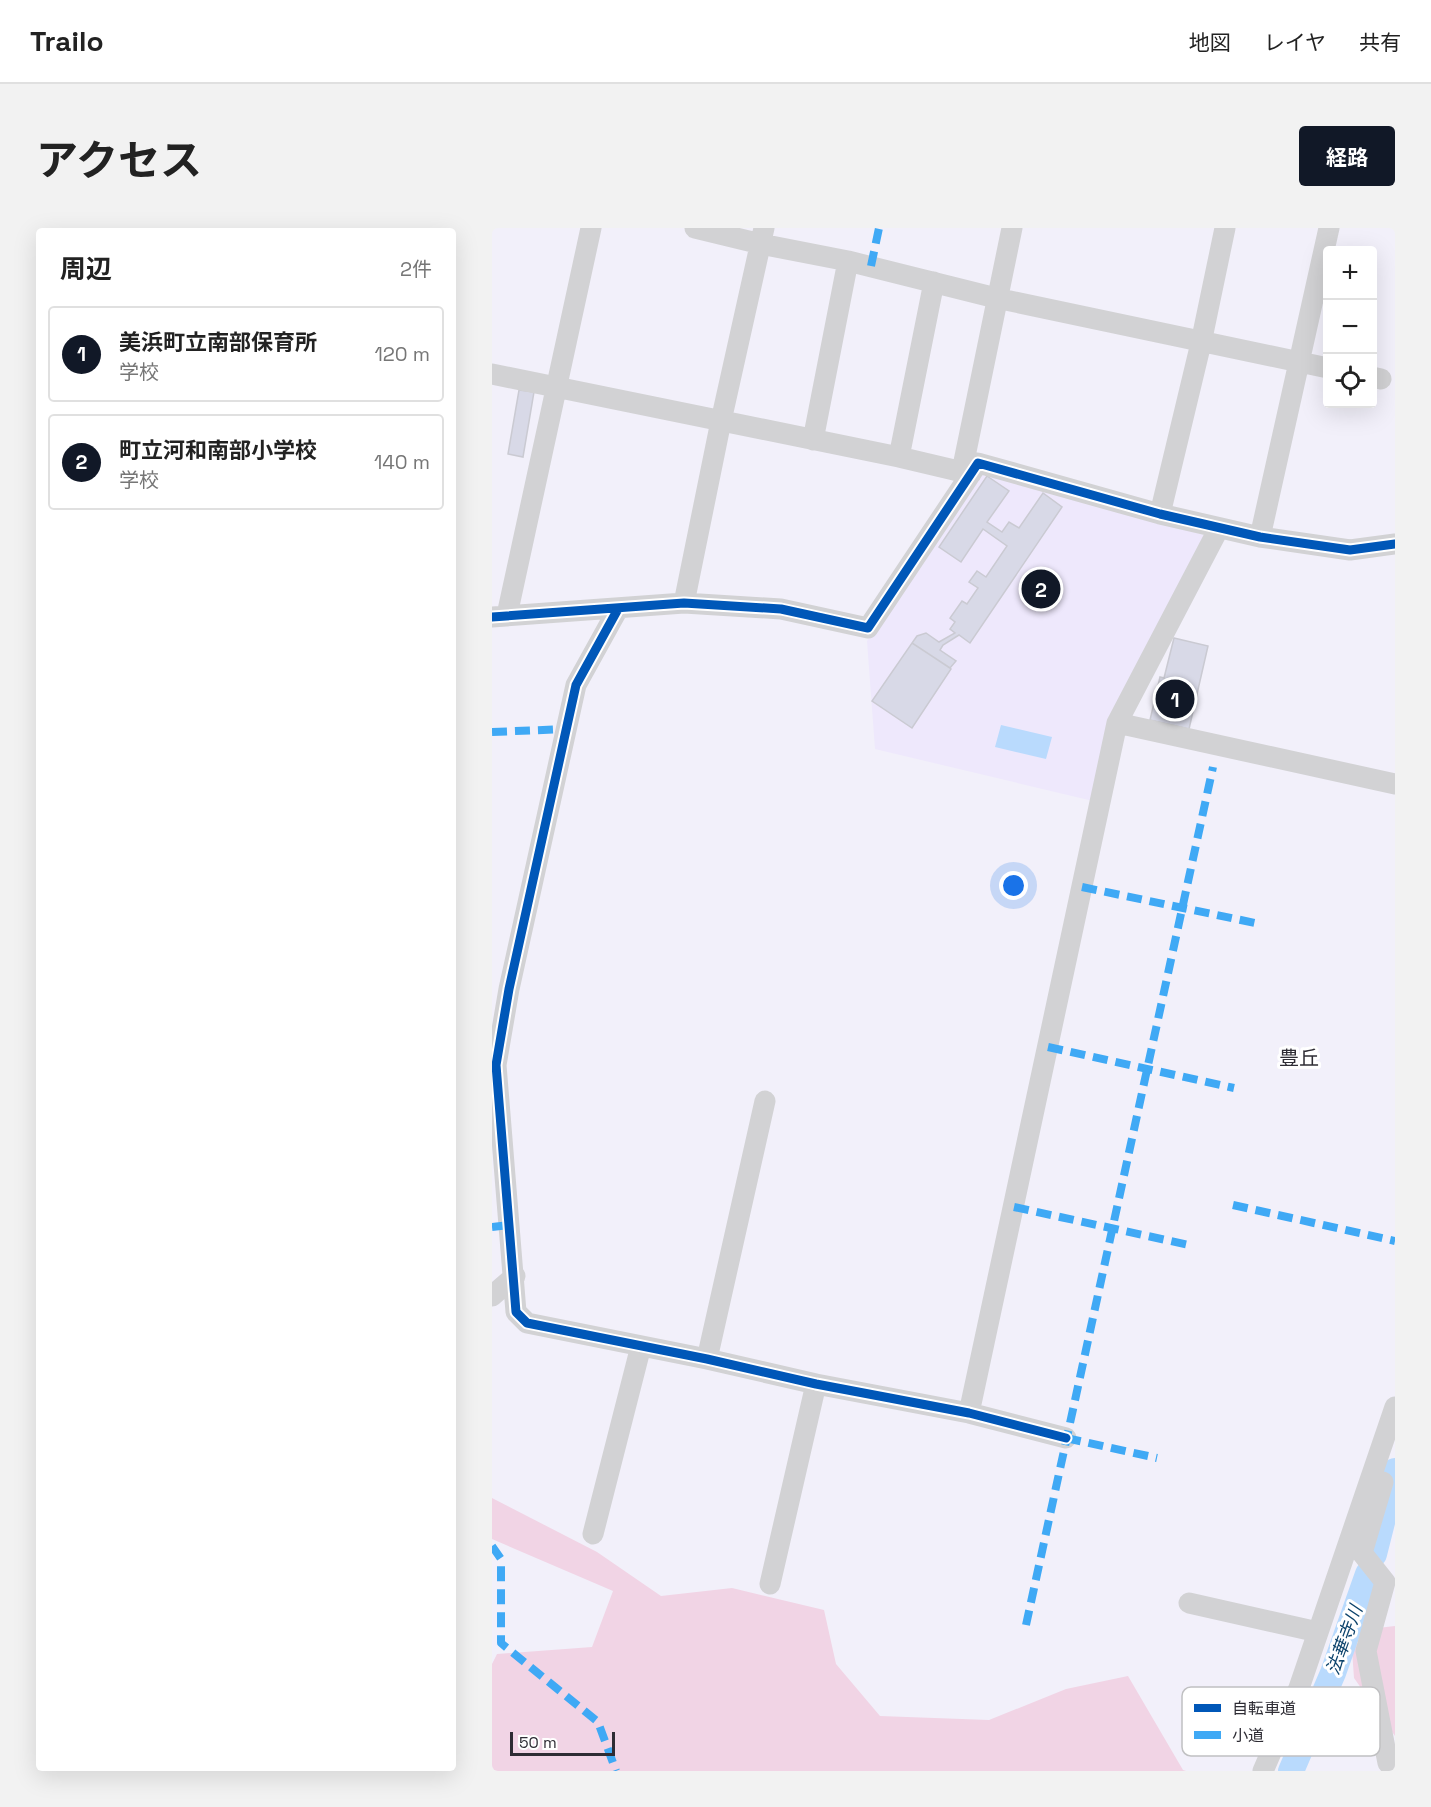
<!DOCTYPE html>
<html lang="ja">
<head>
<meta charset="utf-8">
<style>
  body { margin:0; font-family:"Space Grotesk","Noto Sans JP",sans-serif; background:#f2f2f2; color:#222 }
  .controls { position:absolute; right:18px; top:18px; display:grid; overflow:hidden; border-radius:6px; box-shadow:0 6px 24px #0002 }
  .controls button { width:54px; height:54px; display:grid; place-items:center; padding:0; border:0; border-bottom:2px solid #e0e0e0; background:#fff; color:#222; font:30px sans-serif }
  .scale { position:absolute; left:18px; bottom:15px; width:105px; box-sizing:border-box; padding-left:6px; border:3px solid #2e2c34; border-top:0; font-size:16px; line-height:21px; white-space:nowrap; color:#2e2c34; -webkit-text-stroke:4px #fff; paint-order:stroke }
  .you { position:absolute; left:522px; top:658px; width:21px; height:21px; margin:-15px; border:4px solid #fff; border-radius:50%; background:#1a73e8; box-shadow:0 0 0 9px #1a73e833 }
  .badge { display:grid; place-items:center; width:39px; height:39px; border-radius:50%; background:#111827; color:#fff; font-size:20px; font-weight:700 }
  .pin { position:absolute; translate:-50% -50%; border:3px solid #fff; box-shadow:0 2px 6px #0006 }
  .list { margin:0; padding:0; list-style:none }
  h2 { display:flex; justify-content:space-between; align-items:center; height:78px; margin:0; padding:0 24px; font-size:26px }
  h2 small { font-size:20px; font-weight:400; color:#767676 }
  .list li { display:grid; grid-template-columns:39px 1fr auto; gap:18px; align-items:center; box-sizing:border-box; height:96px; margin:0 12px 12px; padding:0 12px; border:2px solid #e0e0e0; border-radius:6px }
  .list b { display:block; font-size:22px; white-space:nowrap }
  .list p { margin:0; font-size:20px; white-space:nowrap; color:#767676 }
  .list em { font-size:20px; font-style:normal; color:#767676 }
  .icon { flex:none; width:33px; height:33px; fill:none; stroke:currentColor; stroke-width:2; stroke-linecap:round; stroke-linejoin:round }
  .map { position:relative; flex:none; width:903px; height:1543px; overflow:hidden; border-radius:6px }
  header { display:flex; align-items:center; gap:36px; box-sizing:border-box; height:84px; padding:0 30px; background:#fff; border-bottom:2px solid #e0e0e0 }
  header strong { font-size:28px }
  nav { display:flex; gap:33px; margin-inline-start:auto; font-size:21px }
  .intro { display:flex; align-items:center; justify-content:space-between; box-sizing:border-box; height:144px; padding:0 36px }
  h1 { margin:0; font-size:42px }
  .button { padding:15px 27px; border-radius:6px; background:#111827; color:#fff; font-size:21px; font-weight:700 }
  main { display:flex; gap:36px; padding:0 36px }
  aside { flex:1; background:#fff; border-radius:6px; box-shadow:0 6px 24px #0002 }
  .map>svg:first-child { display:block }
</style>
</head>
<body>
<header>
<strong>Trailo</strong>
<nav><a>地図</a><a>レイヤ</a><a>共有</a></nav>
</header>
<div class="intro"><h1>アクセス</h1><a class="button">経路</a></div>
<main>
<aside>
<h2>周辺<small>2件</small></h2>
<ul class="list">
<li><span class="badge">1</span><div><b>美浜町立南部保育所</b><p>学校</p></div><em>120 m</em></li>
<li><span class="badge">2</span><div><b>町立河和南部小学校</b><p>学校</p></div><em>140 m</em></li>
</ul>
</aside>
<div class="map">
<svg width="903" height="1543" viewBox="0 0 903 1543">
  <rect width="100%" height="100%" fill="#f2f0fa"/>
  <!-- built -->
  <path fill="#eee8fc" d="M491,242L715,308L601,573L383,521L375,413Z"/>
  <!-- green -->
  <path fill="#f1d4e5" d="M0,1270L105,1324L169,1368L240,1360L332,1382L344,1436L388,1488L497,1492L574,1461L636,1448L691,1542L694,1543H0V1436L5,1426L100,1419L121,1363L0,1311Z
    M903,1398V1508L862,1450L860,1422L877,1401Z"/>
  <!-- water -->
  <path fill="#b9dafd" d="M509,497L560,509L554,531L503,519Z"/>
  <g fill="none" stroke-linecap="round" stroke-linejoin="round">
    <!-- river -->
    <path stroke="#b9dafd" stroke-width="26" d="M882,1326L903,1243
      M799,1543L841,1445L876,1346"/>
  </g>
  <!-- building -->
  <path fill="#d8d9e7" stroke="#cacad2" stroke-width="1.5" d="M27,162L42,164L31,229L16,226Z
    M495,248L517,263L495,294L510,304L517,294L527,300L551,265L570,279L478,415L467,407L451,417L448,422L464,433L458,440L420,415L425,408L434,405L447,414L463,405L458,401L463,394L458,390L470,373L475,376L486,360L477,354L485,343L494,349L515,318L491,301L469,334L447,319Z
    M682,410L716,418L697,501L658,492L668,449L672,450Z
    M420,415L459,441L420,500L380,473Z"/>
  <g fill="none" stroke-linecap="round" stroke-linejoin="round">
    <!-- minor -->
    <path stroke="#d2d2d4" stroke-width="21" d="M203,0L269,16L356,33L504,70L836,140
      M0,146L407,229L479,246
      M880,149L889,151
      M321,212L356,33
      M407,229L442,54
      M470,243L520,0
      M668,286L709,115L733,0
      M768,309L837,0
      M192,375L229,193L272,0
      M126,381L84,457L17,761L4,837L24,1084L35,1095L215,1131L324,1156L477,1185L574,1210
      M15,387L99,0
      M0,389L192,375L289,381L376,400L486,235L668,286L768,309L858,322L903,316
      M625,495L903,556
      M0,1068L23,1048
      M215,1131L273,873
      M477,1185L625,495L727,300
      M891,1254L870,1325L893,1354L874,1423L896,1535L903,1539
      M101,1306L149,1118
      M278,1356L324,1156
      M697,1375L826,1404
      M771,1543L807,1460L903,1179"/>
    <!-- quiet -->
    <path stroke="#3fa9f5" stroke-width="8" stroke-dasharray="15 8" stroke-linecap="butt" d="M379,38L387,0
      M0,504L74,501
      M590,659L768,696
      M556,819L742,860
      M741,977L903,1013
      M522,979L697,1017
      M0,999L18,997
      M574,1210L665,1230
      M0,1318L9,1331V1415L106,1494L124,1543
      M534,1397L721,539"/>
    <!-- cycleway casing -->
    <g stroke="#fff" stroke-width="13">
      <path id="cycleway" d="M126,381L84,457L17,761L4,837L24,1084L35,1095L215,1131L324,1156L477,1185L574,1210
        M0,389L192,375L289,381L376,400L486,235L668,286L768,309L858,322L903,316"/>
    </g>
    <!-- cycleway -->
    <use href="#cycleway" stroke="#0057b8" stroke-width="9"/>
  </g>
  <g text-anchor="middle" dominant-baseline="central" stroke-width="6" stroke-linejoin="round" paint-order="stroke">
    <!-- water labels -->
    <g font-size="18" font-style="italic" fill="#0c436c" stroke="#fff">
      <text transform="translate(852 1412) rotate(-70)">法華寺川</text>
    </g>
    <!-- quarter labels -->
    <g font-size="20" fill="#2e2c34" stroke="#fff">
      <text x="807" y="830">豊丘</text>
    </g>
  </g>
  <!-- legend -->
  <rect x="690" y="1459" width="198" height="69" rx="9" fill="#fff" stroke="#c0c0c2" stroke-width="1.5"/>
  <rect x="702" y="1476" width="27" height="8" fill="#0057b8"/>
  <rect x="702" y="1503" width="27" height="8" fill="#3fa9f5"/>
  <g font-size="16" fill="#2e2c34">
    <text x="740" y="1486">自転車道</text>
    <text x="740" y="1513">小道</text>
  </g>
</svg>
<div class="controls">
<button>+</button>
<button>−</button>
<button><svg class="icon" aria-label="locate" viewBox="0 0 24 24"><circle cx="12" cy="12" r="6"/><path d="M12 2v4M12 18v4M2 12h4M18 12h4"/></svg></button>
</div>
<div class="scale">50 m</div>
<div class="you"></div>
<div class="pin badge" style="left:683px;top:471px">1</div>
<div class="pin badge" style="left:549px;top:361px">2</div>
</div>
</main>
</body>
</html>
